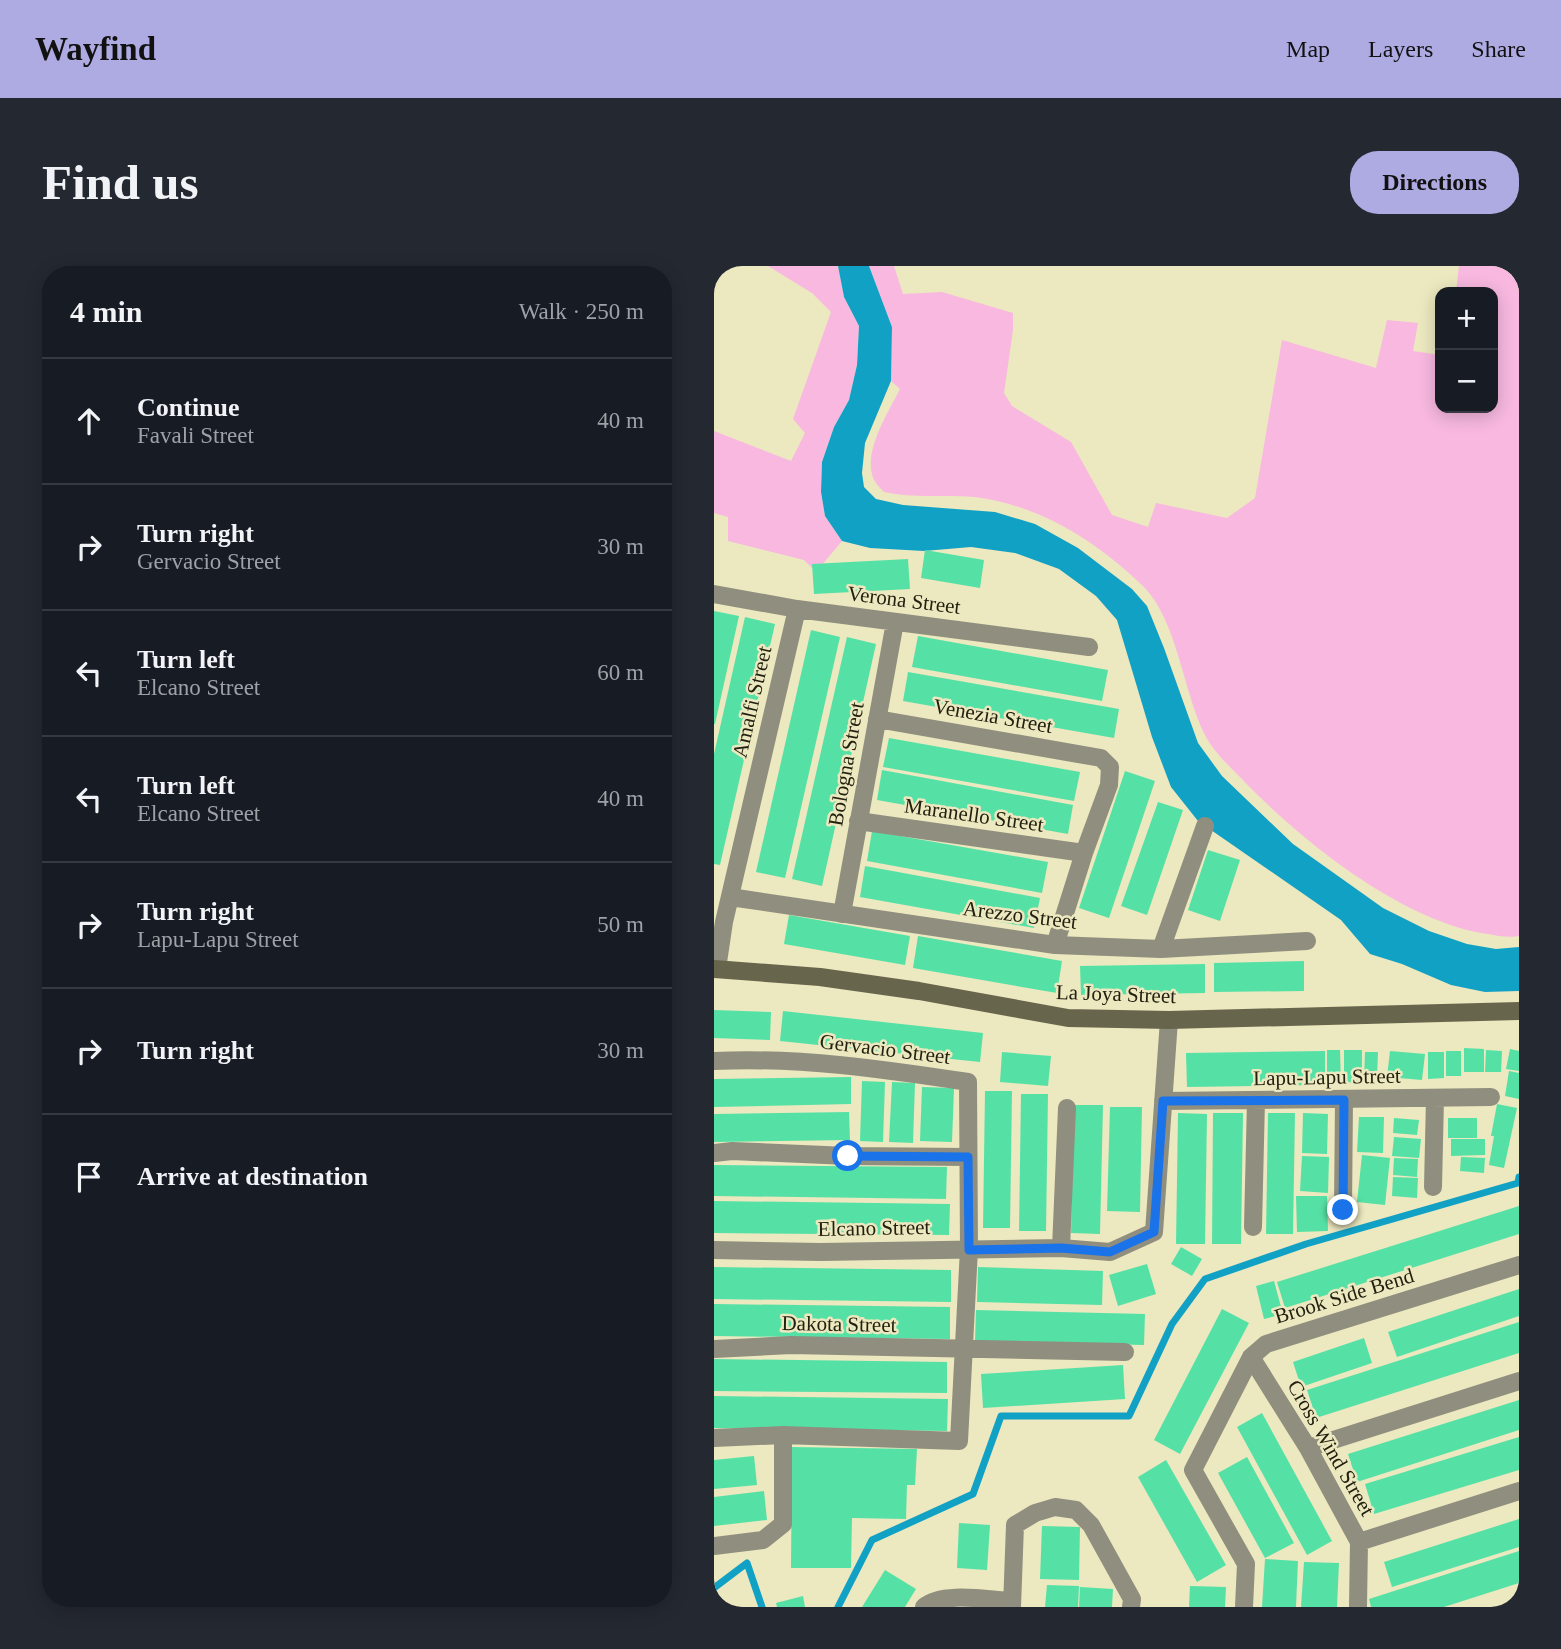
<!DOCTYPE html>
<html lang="en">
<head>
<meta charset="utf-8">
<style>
  body { margin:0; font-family:Georgia,serif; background:#242831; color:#f1f3f6 }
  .controls { position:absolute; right:21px; top:21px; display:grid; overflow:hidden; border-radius:14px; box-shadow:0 4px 18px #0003 }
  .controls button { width:63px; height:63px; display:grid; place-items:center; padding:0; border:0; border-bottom:2px solid #363941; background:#171b24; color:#f1f3f6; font:35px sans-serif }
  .stop { position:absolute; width:21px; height:21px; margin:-16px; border:5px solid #1a73e8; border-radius:50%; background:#fff }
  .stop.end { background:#1a73e8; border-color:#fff; box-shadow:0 2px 7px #0008 }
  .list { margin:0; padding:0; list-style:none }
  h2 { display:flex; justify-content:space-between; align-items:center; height:91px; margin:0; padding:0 28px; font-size:30px }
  h2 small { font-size:23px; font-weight:400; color:#9ea1a6 }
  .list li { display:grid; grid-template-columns:46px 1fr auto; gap:21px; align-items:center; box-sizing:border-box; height:126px; padding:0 28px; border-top:2px solid #363941 }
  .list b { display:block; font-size:26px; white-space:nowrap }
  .list p { margin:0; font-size:23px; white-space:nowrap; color:#9ea1a6 }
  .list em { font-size:23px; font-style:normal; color:#9ea1a6 }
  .icon { flex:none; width:38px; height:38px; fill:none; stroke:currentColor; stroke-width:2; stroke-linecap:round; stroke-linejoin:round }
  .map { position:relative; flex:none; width:805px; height:1341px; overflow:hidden; border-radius:28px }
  header { display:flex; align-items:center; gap:42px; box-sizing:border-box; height:98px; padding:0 35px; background:#aeaae2; color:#111 }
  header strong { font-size:33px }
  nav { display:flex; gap:38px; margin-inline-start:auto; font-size:24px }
  .intro { display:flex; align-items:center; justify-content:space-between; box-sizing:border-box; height:168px; padding:0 42px }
  h1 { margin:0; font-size:49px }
  .button { padding:18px 32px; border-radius:28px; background:#aeaae2; color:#111; font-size:24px; font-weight:700 }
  main { display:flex; gap:42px; padding:0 42px }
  aside { flex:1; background:#171b24; border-radius:28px; box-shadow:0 4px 18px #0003 }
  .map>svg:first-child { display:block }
</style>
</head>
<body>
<header>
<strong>Wayfind</strong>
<nav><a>Map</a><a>Layers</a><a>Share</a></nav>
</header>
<div class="intro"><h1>Find us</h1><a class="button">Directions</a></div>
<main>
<aside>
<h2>4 min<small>Walk · 250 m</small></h2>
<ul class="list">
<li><svg class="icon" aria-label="ahead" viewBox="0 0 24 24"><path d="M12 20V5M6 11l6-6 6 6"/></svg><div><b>Continue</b><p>Favali Street</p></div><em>40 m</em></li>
<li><svg class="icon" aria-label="right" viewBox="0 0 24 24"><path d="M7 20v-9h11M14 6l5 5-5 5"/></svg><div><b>Turn right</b><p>Gervacio Street</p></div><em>30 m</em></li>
<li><svg class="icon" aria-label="left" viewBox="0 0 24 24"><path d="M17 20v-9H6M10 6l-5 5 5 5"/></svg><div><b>Turn left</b><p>Elcano Street</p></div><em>60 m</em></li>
<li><svg class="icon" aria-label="left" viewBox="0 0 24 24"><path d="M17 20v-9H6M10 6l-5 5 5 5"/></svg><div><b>Turn left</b><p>Elcano Street</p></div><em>40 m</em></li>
<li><svg class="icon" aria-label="right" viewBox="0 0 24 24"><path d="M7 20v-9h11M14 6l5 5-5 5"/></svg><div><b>Turn right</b><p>Lapu-Lapu Street</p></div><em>50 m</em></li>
<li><svg class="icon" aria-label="right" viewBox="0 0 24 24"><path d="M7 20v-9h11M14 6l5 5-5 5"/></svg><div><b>Turn right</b></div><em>30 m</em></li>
<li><svg class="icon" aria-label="arrive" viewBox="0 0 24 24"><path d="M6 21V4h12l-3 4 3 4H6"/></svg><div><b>Arrive at destination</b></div></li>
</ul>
</aside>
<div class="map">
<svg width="805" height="1341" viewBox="0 0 805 1341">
  <rect width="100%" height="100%" fill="#ece8bf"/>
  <!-- green -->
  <path fill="#f8b8e0" d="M54,0H124L130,31L145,60L143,99L135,134L120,161L108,196L107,226L111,250L128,275L102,306L90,294L14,275V251L0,247V165L77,195L91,167L79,153L117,46L98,27Z
    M155,0H180L189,28L228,26L299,47V64L290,127L298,140L357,176L398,249L434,261L442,237L513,252L541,232L568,74L662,102L673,54L704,57L699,85L726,89V142H779V26H742L745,0H805V670C794,672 784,670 774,668C688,656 585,573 527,512C514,499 498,484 490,467C469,424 463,355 430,321C384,276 324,238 260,231C230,228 200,233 170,226C165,221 159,215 158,208C151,182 175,145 186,123L177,115L178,61Z"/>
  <!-- water -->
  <path fill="#11a1c5" d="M124,0H155L178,61L177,115L151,177L148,207L150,221L162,233L189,239L281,246L321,258L364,282L418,323L433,340L450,382L484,477L508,510L579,578L669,642L715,665L753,678L782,683L805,681V725L771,726L737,719L688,698L656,688L627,654L484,555L457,521L438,471L403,354L382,330L345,303L301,287L257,281L210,285L156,282L128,275L111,250L107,226L108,196L120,161L135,134L143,99L145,60L130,31Z"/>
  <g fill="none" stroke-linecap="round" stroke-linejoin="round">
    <!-- stream -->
    <path stroke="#11a1c5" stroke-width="7" d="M0,1322L33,1297L48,1341
      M124,1341L158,1274L259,1228L287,1150H415L458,1058L491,1013L592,978L804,917L805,911"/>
  </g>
  <!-- building -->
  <path fill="#55e1a6" d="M211,284L270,294L266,322L207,312Z
    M194,293L196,323L100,328L98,298Z
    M0,345L25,350L1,458H0Z
    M31,351L61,358L6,599L0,598V488Z
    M97,364L126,371L71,612L42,606Z
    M204,370L394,404L388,435L198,401Z
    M133,371L162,378L108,620L78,613Z
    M194,406L405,443L400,472L189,435Z
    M175,472L366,506L360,535L169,501Z
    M168,504L359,539L354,568L163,534Z
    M411,505L441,515L395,652L365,642Z
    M444,536L469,544L433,649L407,640Z
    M158,565L334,596L328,627L153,595Z
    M494,584L526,594L506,655L474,644Z
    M151,600L326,632L320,662L146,631Z
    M75,649L196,670L191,699L70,678Z
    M204,670L348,695L343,727L199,702Z
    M590,695V725L500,726V697Z
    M491,698V727L367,729L366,700Z
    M0,744L57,746L56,774L0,772Z
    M69,745L269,767L266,796L66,775Z
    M750,782L770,783V806H750Z
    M796,783L805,785V805L792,803Z
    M613,784H626L627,818H613Z
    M630,784H648V817L630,816Z
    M772,784L788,785L787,806H771Z
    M611,785V819L473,821L472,787Z
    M676,785L711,788L708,814L673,811Z
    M732,785H747V810H732Z
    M288,786L337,790L334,820L286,816Z
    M651,786H664L663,812H650Z
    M714,786H730V812L714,813Z
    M795,805L805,807V833L791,830Z
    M137,811V838L0,841V813Z
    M148,815L171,816L169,876L146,875Z
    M178,816L201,817L199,877L175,876Z
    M208,821L240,822L238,876L206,875Z
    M271,825H298L296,962H269Z
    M307,828H334L332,965H305Z
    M783,838L803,842L790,902L775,899L780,870H777Z
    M360,839H389L386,968L357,967Z
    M396,841H428L426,946L393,945Z
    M135,846L136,874L0,876V848Z
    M464,847L493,848L491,978H462Z
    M499,847H529L527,978H498Z
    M554,847H581L579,968H552Z
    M589,847L614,848L613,888L588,887Z
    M645,851H670L669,887L643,886Z
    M680,852L705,854L703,869L679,867Z
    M734,852H763V872H734Z
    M680,871L707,873L705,892L678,890Z
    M737,873H771V889L737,890Z
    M648,889L676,892L671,939L643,936Z
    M588,890L615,891L614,927L586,925Z
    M747,891L771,892L770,907L746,905Z
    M680,892L704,893L703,911L679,909Z
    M0,899L233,901L232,933L0,930Z
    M679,911L704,912L703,932L678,930Z
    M582,930H613L614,965L583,966Z
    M0,935L236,938L235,969L0,967Z
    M805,940V968L571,1042L563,1016Z
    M467,981L488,993L478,1010L457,998Z
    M433,998L442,1028L404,1040L395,1009Z
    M0,1001L237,1004V1036L0,1033Z
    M264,1001L389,1005L388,1039L263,1036Z
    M560,1015L569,1048L550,1053L542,1020Z
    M805,1023V1050L683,1091L674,1066Z
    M0,1038L236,1041V1073L0,1070Z
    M508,1043L535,1057L466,1188L440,1174Z
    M262,1044L431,1048L430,1079L261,1075Z
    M805,1056V1087L602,1152L593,1124Z
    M650,1072L658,1097L587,1121L579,1096Z
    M0,1093L233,1096V1127L0,1125Z
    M409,1099L411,1133L269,1142L267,1108Z
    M0,1130L234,1133L233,1165L0,1162Z
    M805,1134V1164L643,1216L634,1188Z
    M548,1147L618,1275L593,1289L523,1161Z
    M805,1171V1204L660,1248L651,1218Z
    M78,1181L203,1183L201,1219H193L192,1253L138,1252L137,1302H77Z
    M40,1190L43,1219L0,1223V1194Z
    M533,1191L580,1277L551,1292L504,1207Z
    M452,1194L512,1299L483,1316L424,1211Z
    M50,1225L53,1254L0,1260V1231Z
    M805,1253V1281L678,1321L670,1296Z
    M245,1257L276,1259L273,1304L243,1302Z
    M328,1260L366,1261L365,1314L326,1313Z
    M805,1285V1317L730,1341H657L655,1333Z
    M551,1293L584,1295L582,1341H548Z
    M590,1296L625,1297L623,1341H587Z
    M171,1304L202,1323L191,1341H148Z
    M333,1319L365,1320L364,1341H331Z
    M476,1320L512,1321L511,1341H475Z
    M366,1321L399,1323L398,1341H365Z
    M89,1330L91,1341H63L62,1337Z"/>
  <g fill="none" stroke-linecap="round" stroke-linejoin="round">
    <!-- street -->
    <path stroke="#908e7e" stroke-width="18" d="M0,328L83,343L375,381
      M163,453L387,492L396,501L395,519L370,587L341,679
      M144,555L370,587
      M16,631L341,679L447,683L593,675
      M128,648L181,356
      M447,683L491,560
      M3,703L10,656L83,343
      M0,795C86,791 169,803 254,816L255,983L245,1175L69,1169L0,1172
      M449,835L777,831
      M0,887L18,885L134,890L254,891
      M719,921L721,832
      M629,944L630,833
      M539,961L542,834
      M347,982L353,842
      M0,984L107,986L347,982L396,986L440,966L455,754
      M0,1083L77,1079L411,1086
      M537,1091L594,1182L645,1276L644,1341
      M594,1182L805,1115
      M645,1276L805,1225
      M0,1280L49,1274L69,1258V1169
      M210,1341C228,1325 275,1334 298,1335
      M298,1341L301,1259L321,1247L341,1241L362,1244L377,1259L418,1333L417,1341
      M530,1341L532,1298L479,1204L537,1091L552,1078L805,999"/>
    <!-- secondary -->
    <path stroke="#68654d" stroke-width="18" d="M0,703L106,711L205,725L354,752L455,754L805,745"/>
  </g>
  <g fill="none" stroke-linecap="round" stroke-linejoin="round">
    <!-- route -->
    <path stroke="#1a73e8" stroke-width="9" d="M134,890L254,891L255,984L347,982L396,986L440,966L449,835L630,834L629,944"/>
  </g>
  <g text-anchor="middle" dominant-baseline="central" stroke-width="5" stroke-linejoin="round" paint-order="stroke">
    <!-- street labels -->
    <g font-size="21" fill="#222011" stroke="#ece8bf">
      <text transform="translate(190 334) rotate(7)">Verona Street</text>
      <text transform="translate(38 436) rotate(-77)">Amalfi Street</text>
      <text transform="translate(279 450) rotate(10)">Venezia Street</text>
      <text transform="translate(132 498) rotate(-80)">Bologna Street</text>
      <text transform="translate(260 549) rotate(8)">Maranello Street</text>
      <text transform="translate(306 649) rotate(7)">Arezzo Street</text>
      <text transform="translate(402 728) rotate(2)">La Joya Street</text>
      <text transform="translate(171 783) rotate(7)">Gervacio Street</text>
      <text transform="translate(613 811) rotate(-1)">Lapu-Lapu Street</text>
      <text transform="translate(160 962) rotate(-1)">Elcano Street</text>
      <text transform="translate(630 1030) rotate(-17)">Brook Side Bend</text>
      <text transform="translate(125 1058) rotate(1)">Dakota Street</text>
      <text transform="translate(617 1182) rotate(60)">Cross Wind Street</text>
    </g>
  </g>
</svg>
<div class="controls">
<button>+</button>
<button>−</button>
</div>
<div class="stop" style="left:134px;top:890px"></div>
<div class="stop end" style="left:629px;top:944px"></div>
</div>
</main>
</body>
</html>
